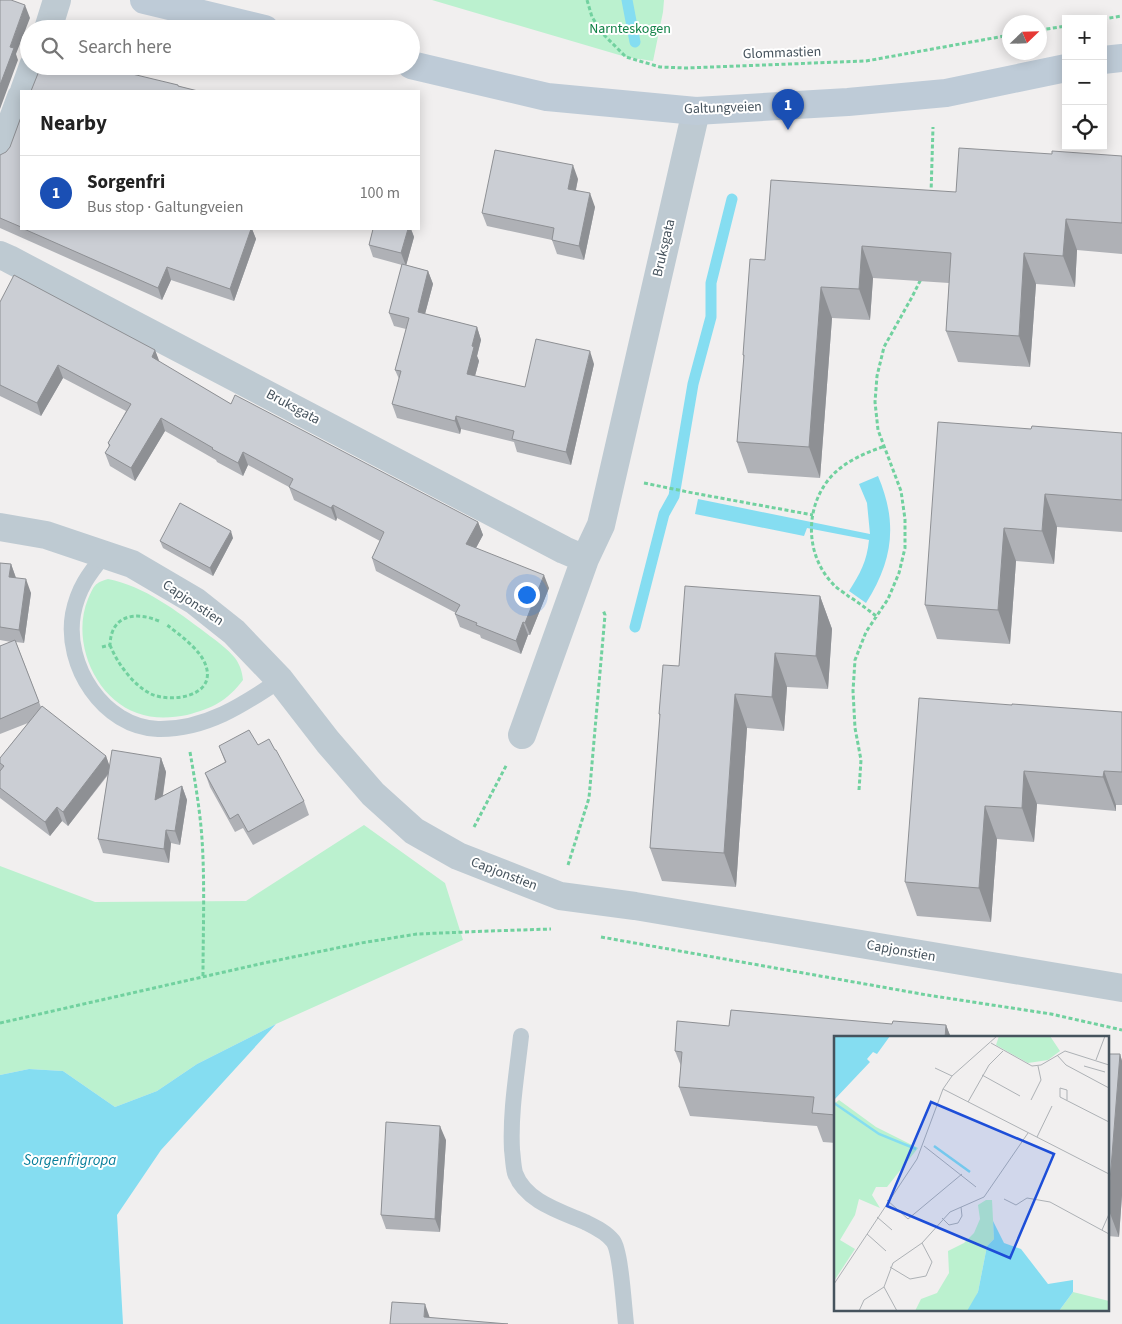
<!DOCTYPE html>
<html lang="en">
<head>
<meta charset="utf-8">
<style>
  body { margin:0; font-family:"Source Sans 3",sans-serif; background:#f6f6f6; color:#222 }
  .controls { position:absolute; right:15px; top:15px; display:grid; overflow:hidden; border-radius:0px; box-shadow:0 2px 12px #0003 }
  .controls button { width:45px; height:45px; display:grid; place-items:center; padding:0; border:0; border-bottom:1px solid #e0e0e0; background:#fff; color:#222; font:25px sans-serif }
  .compass { position:absolute; left:1002px; top:15px; width:45px; height:45px; border-radius:50%; background:#fff; box-shadow:0 2px 12px #0003; rotate:67deg }
  .you { position:absolute; left:526px; top:594px; width:18px; height:18px; margin:-12px; border:4px solid #fff; border-radius:50%; background:#1a73e8; box-shadow:0 0 0 8px #1a73e833 }
  .badge { display:grid; place-items:center; width:32px; height:32px; border-radius:50%; background:#7c3aed; color:#fff; font-size:16px; font-weight:700 }
  .pin { position:absolute; translate:-50% -41px; filter:drop-shadow(0 1px 2px #0008) }
  .pin::after { content:''; position:absolute; top:26px; width:18px; height:15px; background:inherit; clip-path:polygon(0 0,100% 0,50% 100%) }
  .list { margin:0; padding:0; list-style:none }
  h2 { display:flex; justify-content:space-between; align-items:center; height:65px; margin:0; padding:0 20px; font-size:21px }
  h2 small { font-size:16px; font-weight:400; color:#767676 }
  .list li { display:grid; grid-template-columns:32px 1fr auto; gap:15px; align-items:center; box-sizing:border-box; height:75px; padding:0 20px; border-top:1px solid #e0e0e0 }
  .list b { display:block; font-size:19px; white-space:nowrap }
  .list p { margin:0; font-size:16px; white-space:nowrap; color:#767676 }
  .list em { font-size:16px; font-style:normal; color:#767676 }
  .icon { flex:none; width:28px; height:28px; fill:none; stroke:currentColor; stroke-width:2; stroke-linecap:round; stroke-linejoin:round }
  .map { position:relative; flex:none; width:1122px; height:1324px; overflow:hidden }
  .search { position:absolute; background:#fff; box-shadow:0 2px 12px #0003; left:20px; top:20px; width:400px; height:55px; display:flex; align-items:center; gap:12px; box-sizing:border-box; padding:0 18px; border-radius:28px; color:#767676; font-size:19px }
  .panel { position:absolute; background:#fff; box-shadow:0 2px 12px #0003; left:20px; top:90px; width:400px; height:140px; border-radius:0px }
  .map>svg:first-child { display:block }
</style>
</head>
<body>
<div class="map">
<svg width="1122" height="1324" viewBox="0 0 1122 1324">
  <rect width="100%" height="100%" fill="#f1efef"/>
  <!-- green -->
  <path fill="#bbf1cf" d="M432,0H664L663,12L653,61L626,57Z
    M108,579C144,586 177,611 206,633C215,640 228,649 235,658C240,665 242,671 243,680C227,701 213,708 187,715C171,718 153,719 137,713C94,698 71,640 88,599C94,586 94,583 108,579Z
    M364,825L445,883L463,940L276,1024L197,1064L157,1091L115,1107L63,1071L29,1069L0,1075V866L95,902L246,901Z"/>
  <!-- water -->
  <path fill="#85ddf1" d="M878,476C898,523 893,560 866,603L849,591C860,574 867,561 869,540L807,528L804,536L695,514L698,499L870,534L867,503L859,484Z
    M276,1024L161,1150L117,1215L123,1324H0V1075L29,1069L63,1071L115,1107L157,1091L197,1064Z"/>
  <g fill="none" stroke-linecap="round" stroke-linejoin="round">
    <!-- stream -->
    <path stroke="#85ddf1" stroke-width="11" d="M627,0L635,42
      M635,627L664,514L674,496L693,384L711,317V283L732,199"/>
    <!-- path -->
    <path stroke="#71d19f" stroke-width="3" stroke-dasharray="4 2.5" stroke-linecap="butt" d="M587,0L592,17L603,34L626,57L660,67L686,68L866,61L1010,35
      M1103,19L1122,16
      M1040,30L1066,26
      M931,194L933,127
      M644,483L693,493L813,515
      M876,616C867,609 858,602 848,596C844,592 837,589 833,584C806,556 804,510 829,479C843,462 865,453 885,446
      M110,645C117,663 133,685 151,694C171,703 216,697 206,666C201,650 180,635 167,625
      M102,647L110,645C111,615 135,611 159,621
      M190,752C195,781 200,810 202,839C205,885 203,931 203,977
      M859,790L861,760L855,728L853,691L855,660L866,632L888,599L899,573L905,548V519L901,491L878,430L875,402L877,376L884,347L912,297L921,279
      M474,827L507,764
      M568,865L589,798L605,615L603,610
      M601,937L927,995L1051,1014L1122,1030
      M0,1023L264,963L361,943L417,934L490,931L551,929"/>
    <!-- lane -->
    <path stroke="#becad2" stroke-width="16" d="M105,554C89,574 78,588 73,614C64,665 103,727 158,729C205,730 243,705 280,680
      M521,1036C517,1073 510,1112 512,1150C513,1157 513,1165 515,1173C525,1201 559,1211 585,1222C595,1227 606,1232 613,1241C621,1251 624,1309 626,1324"/>
    <!-- street -->
    <path stroke="#becad2" stroke-width="28" d="M48,29L57,0
      M24,91L33,66
      M0,153L21,97
      M0,255L9,259L564,550L585,559
      M0,527L46,535L132,564L195,601L234,632L280,680L328,742L373,794L414,831L458,856L560,896L635,906L1122,988
      M522,735L585,559L601,525L696,111"/>
    <!-- secondary -->
    <path stroke="#becbd7" stroke-width="28" d="M144,0L265,29
      M1103,60L1122,58
      M411,65L547,97L696,111L848,102L946,93L1066,68"/>
  </g>
  <!-- wall -->
  <path fill="#afb1b6" d="M21,117V229H252L256,239L234,301L171,280L162,300L0,228V155L6,152L10,147Z
    M1052,154L1122,156V254L1077,250L1075,287L1036,284L1030,367L958,362L946,331L949,283L873,278L870,320L832,318L820,478L748,473L737,442L744,358L743,355L765,260L956,192Z
    M578,179L576,190L595,207L584,260L557,254L552,240L487,226L482,213Z
    M373,229H411L414,237L406,265L428,271L433,284L425,314L477,327L481,340L477,356L479,361L475,376L525,387L594,364L571,465L517,452L514,442L461,429L460,434L397,418L392,404L399,379L395,370L406,329L394,326L389,313L402,265L373,257L369,245Z
    M0,302L155,350L159,362L231,404L478,522L483,535L476,548L549,588L530,635H528L521,654L481,638L480,635L460,627L455,614L456,613L376,571L372,558L380,541L337,518L336,521L294,500L289,487L248,465L243,476L217,462L216,460L165,431L135,481L110,466L105,453L109,447L108,443L126,411L63,378L41,416L0,396Z
    M1031,429L1122,433V532L1057,527L1054,564L1016,561L1010,644L937,639L925,605Z
    M233,538L213,576L163,548L160,541Z
    M0,563L11,564L16,578L31,593L24,643L16,642L41,707L106,756L109,765L161,758L166,772L163,796L182,786L187,800L180,845L171,843L169,863L103,853L98,839L108,775L68,826L62,821L50,836L0,798V758L28,723L0,734V646L11,642L0,640Z
    M820,596L832,629L828,689L787,687L784,731L747,728L736,887L662,881L650,848L660,717L659,714L679,666Z
    M1012,705L1122,712V805H1116V811L1037,804L1034,842L997,839L991,922L917,916L905,882Z
    M258,745L304,801L309,815L253,845L243,828L235,832L210,787L205,773L225,762L219,746Z
    M892,1024L946,1025L951,1038H836V1143L823,1142L817,1126L690,1116L679,1087L681,1066L675,1051Z
    M1108,1054H1120L1122,1061V1195L1119,1237L1108,1236Z
    M446,1140L440,1232L386,1229L381,1215Z"/>
  <!-- shaded-wall -->
  <path fill="#8e9094" d="M25,5L30,18L16,54L18,60L0,109V85L10,47Z
    M573,165L578,179L573,202L568,189Z
    M590,193L595,207L584,260L579,246Z
    M1066,219L1077,250L1075,287L1063,256Z
    M251,229H252L256,239L234,301L230,289Z
    M408,229H411L414,237L406,266L401,253Z
    M862,246L873,278L870,320L859,289Z
    M1024,253L1036,284L1030,367L1019,336Z
    M167,267L171,280L162,300L158,288Z
    M428,271L433,284L422,325L418,312Z
    M821,287L832,318L820,478L809,447Z
    M477,327L481,340L477,356L479,361L472,387L467,374L472,346Z
    M155,350L160,363L152,357Z
    M590,351L594,364L571,465L566,452Z
    M58,365L63,378L41,416L37,403Z
    M456,416L461,429L460,434L455,421Z
    M161,418L165,431L135,481L131,468Z
    M243,452L248,465L243,476L238,463Z
    M1045,494L1057,527L1054,564L1042,531Z
    M333,505L337,518L336,521L331,508Z
    M478,522L483,535L471,557L466,544Z
    M1004,528L1016,561L1010,644L998,610Z
    M231,531L233,538L213,576L210,568Z
    M11,564L16,578L9,577Z
    M544,575L549,588L530,635L525,623Z
    M26,579L31,593L24,643L19,630Z
    M820,596L832,629L828,689L816,656Z
    M523,622L528,635L521,654L516,641Z
    M775,653L787,687L784,731L772,697Z
    M735,694L747,728L736,887L724,853Z
    M106,756L111,770L68,826L63,812Z
    M161,758L166,772L160,814L155,800Z
    M1024,771L1037,804L1034,842L1022,808Z
    M1104,771L1116,805V811L1103,777Z
    M182,786L187,800L180,845L175,831Z
    M985,806L997,839L991,922L979,888Z
    M57,807L62,821L50,836L45,822Z
    M166,830L171,843L169,863L164,849Z
    M946,1025L951,1038H945Z
    M1120,1054L1122,1061V1195L1119,1237L1108,1208Z
    M440,1126L446,1140L440,1232L435,1219Z
    M425,1304L432,1324L424,1317Z"/>
  <!-- building -->
  <path fill="#cbced4" stroke="#8e9094" d="M0,0H11L25,5L10,47L14,48L0,85Z
    M41,66H61L74,71L76,66H99L178,85V86L198,91H31Z
    M21,117V227L0,218V155L6,152L10,147Z
    M959,148L1052,154V151L1122,156V223L1066,219L1063,256L1024,253L1019,336L946,331L951,253L862,246L859,289L821,287L809,447L737,442L744,355H743L750,259L765,260L771,180L956,192Z
    M495,150L573,165L568,189L590,193L579,246L552,240L554,228L482,213Z
    M24,229H251L230,289L167,267L158,288Z
    M373,229H408L401,253L369,245Z
    M402,264L428,271L418,312L477,327L472,346L474,347L467,374L525,387L536,339L590,351L566,452L512,439L514,431L456,416L455,421L392,404L401,371L395,370L409,318L389,313Z
    M14,275L155,350L152,357L231,404L235,395L478,522L466,544L544,575L525,623L523,622L516,641L476,625L477,623L455,614L460,605L372,558L384,532L333,505L331,508L289,487L293,479L243,452L238,463L212,449L213,448L161,418L131,468L105,453L110,445L108,443L131,404L58,365L37,403L0,385V302Z
    M938,422L1031,429L1032,426L1122,433V500L1045,494L1042,531L1004,528L998,610L925,605Z
    M180,503L231,531L210,568L160,541Z
    M0,563L11,564L9,577L26,579L19,630L0,627Z
    M685,586L820,596L816,656L775,653L772,697L735,694L724,853L650,848L660,714H659L663,665L679,666Z
    M15,640L39,702L0,719V646Z
    M919,698L1012,705V704L1122,712V772L1104,771L1103,777L1024,771L1022,808L985,806L979,888L905,882Z
    M42,706L106,756L63,812L57,807L45,822L0,788V771L4,766L0,763V758Z
    M249,730L258,745L269,739L275,750H276L304,801L248,832L238,814L230,819L205,773L226,762L219,746Z
    M112,750L161,758L155,800L182,786L175,831L166,830L164,849L98,839Z
    M731,1010L892,1024L893,1021L946,1025L945,1038H836V1115L812,1113L814,1097L679,1087L682,1052L675,1051L677,1021L729,1026Z
    M1108,1054H1120L1108,1206Z
    M386,1122L440,1126L435,1219L381,1215Z
    M392,1302L425,1304L424,1317L508,1324H390Z"/>
  <g text-anchor="middle" dominant-baseline="central" stroke-width="4" stroke-linejoin="round" paint-order="stroke">
    <!-- park labels -->
    <g font-size="14" fill="#128348" stroke="#fff">
      <text x="630" y="29">Narnteskogen</text>
    </g>
    <!-- street labels -->
    <g font-size="14" fill="#46535d" stroke="#fff">
      <text transform="translate(782 53) rotate(-2)">Glommastien</text>
      <text transform="translate(723 108) rotate(-2)">Galtungveien</text>
      <text transform="translate(664 248) rotate(-77)">Bruksgata</text>
      <text transform="translate(293 407) rotate(28)">Bruksgata</text>
      <text transform="translate(193 603) rotate(34)">Capjonstien</text>
      <text transform="translate(504 874) rotate(21)">Capjonstien</text>
      <text transform="translate(901 951) rotate(10)">Capjonstien</text>
    </g>
    <!-- water labels -->
    <g font-size="15" font-style="italic" fill="#067e9a" stroke="#fff">
      <text x="70" y="1160">Sorgenfrigropa</text>
    </g>
  </g>
  <!-- overview -->
  <g transform="translate(834 1036)">
    <rect width="275" height="275" fill="#f1efef"/>
    <path d="M165,0H216L226,15L214,24L194,27L162,9ZM5,64L42,91L84,112L53,151H42L38,159L46,172L25,163L21,179L6,204L21,213L0,245V68ZM152,164H158L160,203L153,210L144,256L137,271L133,275H81L87,263L103,257L115,237L114,215L130,207L140,197L146,183L144,169ZM239,256L275,265V275H225Z" fill="#bbf1cf"/>
    <path d="M0,0H56L43,18L39,16L33,23L36,26L0,64ZM159,185L170,207L187,213L214,248L239,244V256L225,275H133L144,256L153,210L160,203Z" fill="#85ddf1"/>
    <path fill="none" stroke="#85ddf1" stroke-width="2.5" d="M0,67L45,98L82,113M100,110L136,136"/>
    <path fill="none" stroke="#adb1b5" stroke-width="1" d="M157,7L198,30L207,29L231,15L275,29M223,19L232,29L275,52M262,24L271,0M250,30L271,36M101,32L118,40M148,39L186,60M109,53L275,138M197,64L207,44L204,30M233,64V54L226,52V61L275,86M134,66L155,29L169,15M203,101L218,70M90,110L142,151M170,163L182,169L193,162L216,166L275,198M53,164L74,183L128,138M43,181L58,194M108,182L115,189L124,187L128,180L127,171M268,194L275,178M33,198L52,215M56,231L76,243L92,240L98,226L88,207M0,248L83,123L109,53L118,40L163,0M25,275L30,264L50,251M63,275L50,251L59,227L88,207L116,176L150,161L194,97"/>
    <path fill="#1d4ed8" fill-opacity="0.15" stroke="#1d4ed8" stroke-width="2.5" d="M97,66L220,118L176,222L53,170Z"/>
    <rect width="275" height="275" fill="none" stroke="#46535d" stroke-width="2.5"/>
  </g>
</svg>
<div class="controls">
<button>+</button>
<button>−</button>
<button><svg class="icon" aria-label="locate" viewBox="0 0 24 24"><circle cx="12" cy="12" r="6"/><path d="M12 2v4M12 18v4M2 12h4M18 12h4"/></svg></button>
</div>
<svg class="compass" viewBox="-18 -18 36 36"><path d="M0-13l5 13h-10z" fill="#e53935"/><path d="M0 13l5-13h-10z" fill="#767676"/></svg>
<div class="you"></div>
<div class="pin badge" style="left:788px;top:130px;background:#1a4fb4">1</div>
<div class="search"><svg class="icon" aria-label="search" viewBox="0 0 24 24"><circle cx="10" cy="10" r="6"/><path d="M15 15l6 6"/></svg>Search here</div>
<section class="panel">
<h2>Nearby<small></small></h2>
<ul class="list">
<li><span class="badge" style="background:#1a4fb4">1</span><div><b>Sorgenfri</b><p>Bus stop · Galtungveien</p></div><em>100 m</em></li>
</ul>
</section>
</div>
</body>
</html>
